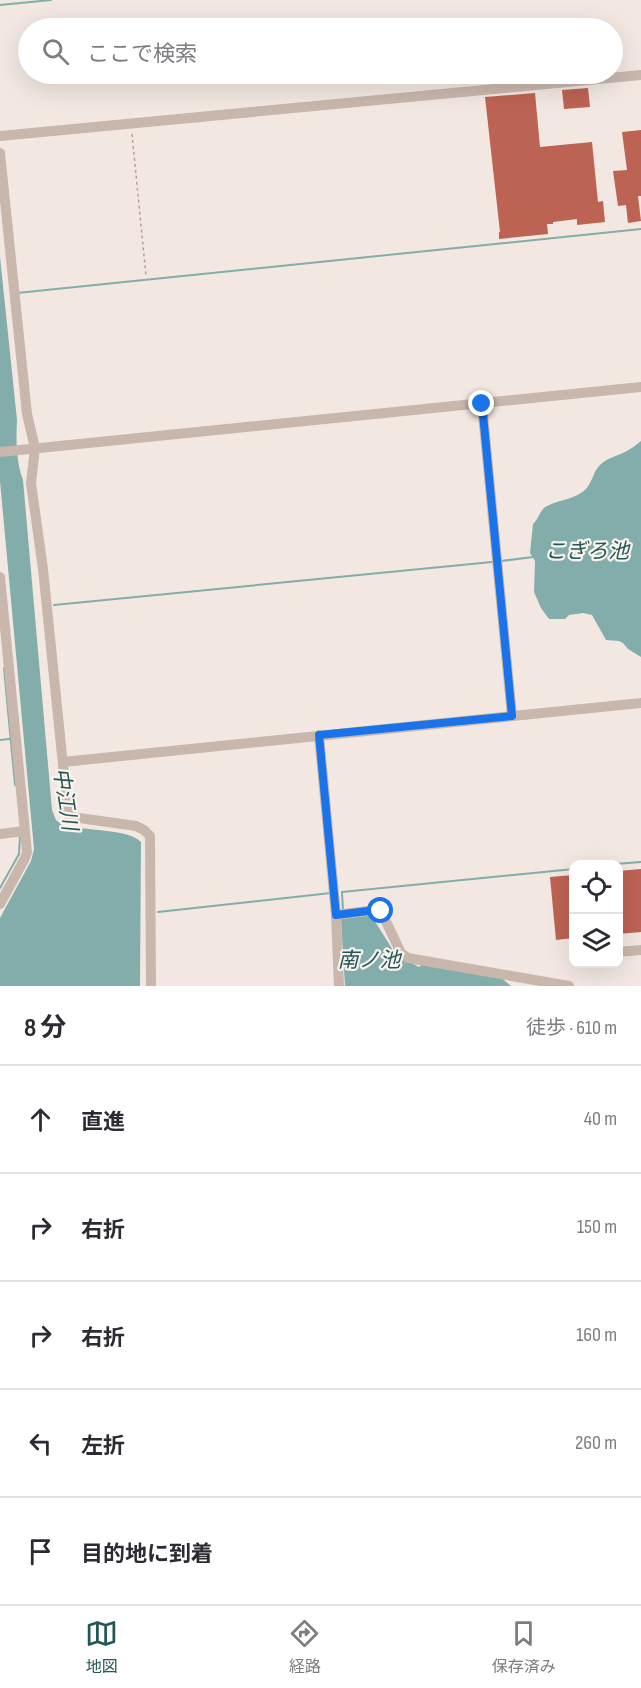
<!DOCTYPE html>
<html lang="ja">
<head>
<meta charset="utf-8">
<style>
  body { margin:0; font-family:"Sofia Sans Condensed","Noto Sans JP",sans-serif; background:#f7f7f7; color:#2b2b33 }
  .controls { position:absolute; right:18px; bottom:18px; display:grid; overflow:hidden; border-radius:12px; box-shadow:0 6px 24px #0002 }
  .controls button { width:54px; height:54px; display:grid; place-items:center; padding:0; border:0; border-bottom:2px solid #e1e1e2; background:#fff; color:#2b2b33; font:30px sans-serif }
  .stop { position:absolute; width:18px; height:18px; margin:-14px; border:4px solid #1a73e8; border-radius:50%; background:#fff }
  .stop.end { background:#1a73e8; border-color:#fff; box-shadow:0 2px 6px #0008 }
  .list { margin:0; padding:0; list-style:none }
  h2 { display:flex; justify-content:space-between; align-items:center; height:78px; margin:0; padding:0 24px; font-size:26px }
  h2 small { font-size:20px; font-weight:400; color:#7c7c81 }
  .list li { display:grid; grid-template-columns:39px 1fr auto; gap:18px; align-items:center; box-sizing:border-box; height:108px; padding:0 24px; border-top:2px solid #e1e1e2 }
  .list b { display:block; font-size:22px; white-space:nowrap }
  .list em { font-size:20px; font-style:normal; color:#7c7c81 }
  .icon { flex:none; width:33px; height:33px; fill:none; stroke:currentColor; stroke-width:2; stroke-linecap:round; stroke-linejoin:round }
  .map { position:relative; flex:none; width:641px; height:986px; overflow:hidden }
  .search { position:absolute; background:#fff; box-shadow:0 6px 24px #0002; left:18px; right:18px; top:18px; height:66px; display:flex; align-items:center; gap:15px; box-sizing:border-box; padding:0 21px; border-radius:33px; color:#7c7c81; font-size:22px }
  .sheet { height:618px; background:#fff }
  nav { display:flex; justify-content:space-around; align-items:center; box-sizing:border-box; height:84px; border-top:2px solid #e1e1e2; background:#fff; font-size:16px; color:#7c7c81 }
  nav a { display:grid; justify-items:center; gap:3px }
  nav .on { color:#235756 }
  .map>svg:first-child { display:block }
</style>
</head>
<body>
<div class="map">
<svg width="641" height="986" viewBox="0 0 641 986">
  <rect width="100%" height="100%" fill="#f2e8e1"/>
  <!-- water -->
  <path fill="#82adab" d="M0,257L17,420C16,440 16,462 23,480L52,810L56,820L63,826C81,830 130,829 141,842L140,986H0V918L31,861L34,849L0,481Z
    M641,441V657L628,649L623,643L619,641L606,640L592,615L583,613L569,615L565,619H549L541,608L534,592L535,561L530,553L533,524C539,519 540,509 547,506C560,499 575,500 586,489C593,481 593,472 600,465C607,458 617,456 625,452C631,449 636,445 641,441Z
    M371,915L396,955L419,967L424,963L499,976L511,986H345L341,919Z"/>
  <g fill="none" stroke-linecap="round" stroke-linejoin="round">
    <!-- stream -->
    <path stroke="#82adab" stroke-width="2" d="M0,5L51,0
      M17,293L641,229
      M501,561L533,557
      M54,605L492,562
      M4,668L15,785
      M0,740L9,739
      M615,864L641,862
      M0,888L19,854L20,835
      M343,911L342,892L574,869
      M158,912L331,893"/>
  </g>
  <!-- building -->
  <path fill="#bd6353" d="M588,88L590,107L564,109L562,90Z
    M535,93L540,147L592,142L598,202L603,201L605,222L577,225V219L553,222V224H547L548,234L499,239V232H500L485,97Z
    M641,130V196H638L641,221L628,223L626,205L618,206L613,171L627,170L622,132Z
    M641,869V932L618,934V871Z
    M573,875V938L556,940L550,877Z"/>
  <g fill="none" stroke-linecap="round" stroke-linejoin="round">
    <!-- path -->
    <path stroke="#b5a197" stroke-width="1.5" stroke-dasharray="3 3" stroke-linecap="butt" d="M132,134L146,276"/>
    <!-- minor -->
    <path stroke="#c9b7ad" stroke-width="10" d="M0,136L641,75
      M0,153L27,414L35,448L31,483L43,569L68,814L72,817L136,826L144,830L150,836L151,986
      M482,404L512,716
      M0,452L641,387
      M0,577L27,852L25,858L0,904
      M319,735L336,915L339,986
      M63,762L641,703
      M0,834L24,831
      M336,915L376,910L381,911L401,953L408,958L569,986
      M618,952L641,950"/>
  </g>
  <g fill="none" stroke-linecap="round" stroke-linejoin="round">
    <!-- route -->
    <path stroke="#1a73e8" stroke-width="8" d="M381,911L376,910L336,915L319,735L512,716L482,404"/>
  </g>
  <g text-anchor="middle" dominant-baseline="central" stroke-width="4.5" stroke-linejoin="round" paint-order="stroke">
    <!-- water labels -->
    <g font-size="21" font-style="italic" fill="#235756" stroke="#f9f3ed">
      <text x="587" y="551">こぎろ池</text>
      <text transform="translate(65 799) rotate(81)">中江川</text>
      <text x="369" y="960">南ノ池</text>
    </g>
  </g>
</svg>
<div class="controls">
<button><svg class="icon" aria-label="locate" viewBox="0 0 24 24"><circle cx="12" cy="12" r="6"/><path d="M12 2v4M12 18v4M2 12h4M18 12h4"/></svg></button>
<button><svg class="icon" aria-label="layers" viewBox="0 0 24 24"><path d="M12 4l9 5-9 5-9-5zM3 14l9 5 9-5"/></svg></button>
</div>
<div class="stop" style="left:381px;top:911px"></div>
<div class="stop end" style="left:482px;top:404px"></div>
<div class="search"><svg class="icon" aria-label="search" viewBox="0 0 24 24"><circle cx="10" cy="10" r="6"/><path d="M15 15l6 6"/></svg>ここで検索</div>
</div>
<section class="sheet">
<h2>8 分<small>徒歩 · 610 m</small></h2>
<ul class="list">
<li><svg class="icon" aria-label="ahead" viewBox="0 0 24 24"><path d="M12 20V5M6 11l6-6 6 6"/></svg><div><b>直進</b></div><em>40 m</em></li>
<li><svg class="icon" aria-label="right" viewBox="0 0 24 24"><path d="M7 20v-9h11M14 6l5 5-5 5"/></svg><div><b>右折</b></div><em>150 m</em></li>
<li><svg class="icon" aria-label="right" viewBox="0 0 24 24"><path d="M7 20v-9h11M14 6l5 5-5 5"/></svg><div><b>右折</b></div><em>160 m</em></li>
<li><svg class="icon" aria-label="left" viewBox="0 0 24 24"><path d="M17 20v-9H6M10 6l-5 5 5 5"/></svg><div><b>左折</b></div><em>260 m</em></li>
<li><svg class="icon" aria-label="arrive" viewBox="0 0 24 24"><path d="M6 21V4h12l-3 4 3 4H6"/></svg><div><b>目的地に到着</b></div></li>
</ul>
</section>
<nav>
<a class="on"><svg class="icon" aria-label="map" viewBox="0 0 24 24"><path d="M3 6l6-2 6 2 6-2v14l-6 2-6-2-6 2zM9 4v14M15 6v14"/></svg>地図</a>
<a><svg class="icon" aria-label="directions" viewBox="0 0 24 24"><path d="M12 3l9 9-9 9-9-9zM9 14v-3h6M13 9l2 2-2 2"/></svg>経路</a>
<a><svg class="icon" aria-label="saved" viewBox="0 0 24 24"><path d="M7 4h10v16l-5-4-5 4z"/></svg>保存済み</a>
</nav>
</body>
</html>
